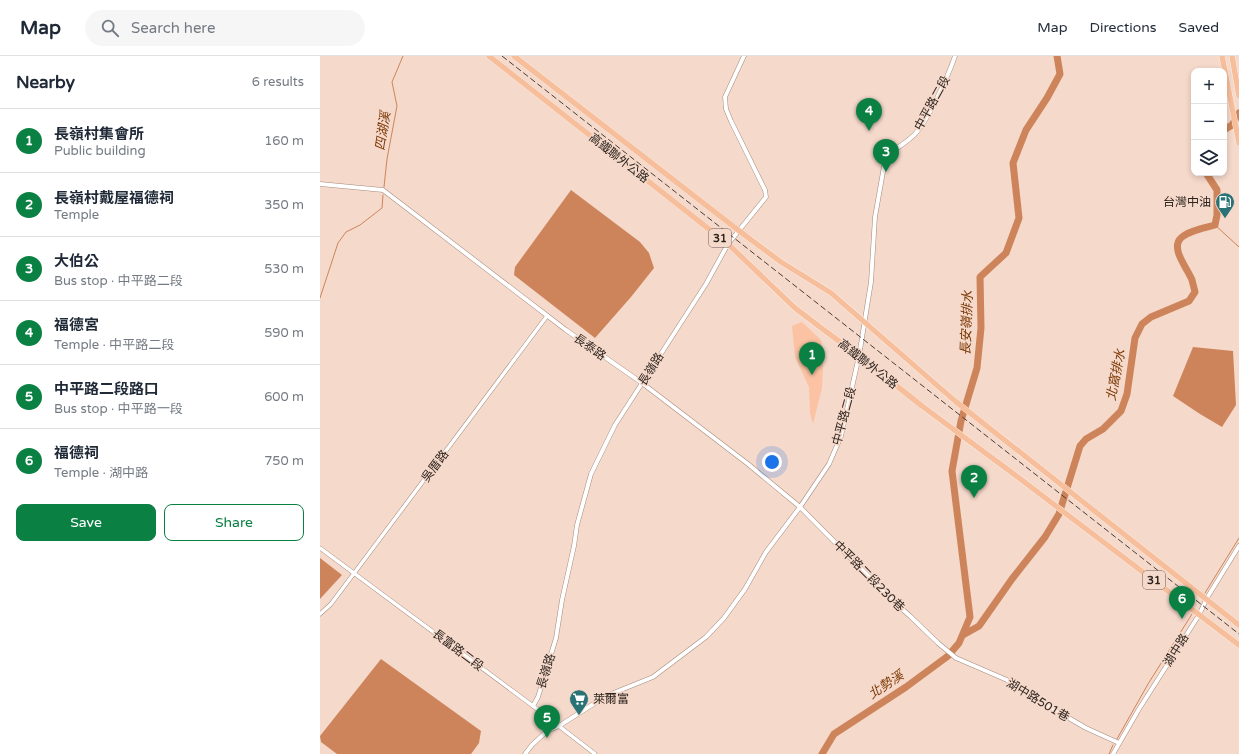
<!DOCTYPE html>
<html lang="en">
<head>
<meta charset="utf-8">
<style>
  body { margin:0; font-family:"Varela Round","Noto Sans TC",sans-serif; background:#f6f6f7; color:#1f2937 }
  .controls { position:absolute; right:12px; top:12px; display:grid; overflow:hidden; border-radius:8px; box-shadow:0 2px 6px #0003 }
  .controls button { width:36px; height:36px; display:grid; place-items:center; padding:0; border:0; border-bottom:1px solid #e0e1e3; background:#fff; color:#1f2937; font:20px sans-serif }
  .you { position:absolute; left:452px; top:406px; width:14px; height:14px; margin:-10px; border:3px solid #fff; border-radius:50%; background:#1a73e8; box-shadow:0 0 0 6px #1a73e833 }
  .badge { display:grid; place-items:center; width:26px; height:26px; border-radius:50%; background:#0b8043; color:#fff; font-size:13px; font-weight:700 }
  .pin { position:absolute; translate:-50% -33px; filter:drop-shadow(0 1px 2px #0008) }
  .pin::after { content:''; position:absolute; top:21px; width:14px; height:12px; background:inherit; clip-path:polygon(0 0,100% 0,50% 100%) }
  .list { margin:0; padding:0; list-style:none }
  h2 { display:flex; justify-content:space-between; align-items:center; height:52px; margin:0; padding:0 16px; font-size:17px }
  h2 small { font-size:13px; font-weight:400; color:#747a83 }
  .list li { display:grid; grid-template-columns:26px 1fr auto; gap:12px; align-items:center; box-sizing:border-box; height:64px; padding:0 16px; border-top:1px solid #e0e1e3 }
  .list b { display:block; font-size:15px; white-space:nowrap }
  .list p { margin:0; font-size:13px; white-space:nowrap; color:#747a83 }
  .list em { font-size:13px; font-style:normal; color:#747a83 }
  .actions { display:flex; gap:8px; padding:12px 16px }
  .actions a { flex:1; padding:9px 0; border:1px solid #0b8043; border-radius:8px; text-align:center; font-size:14px; color:#0b8043 }
  .actions .main { background:#0b8043; color:#fff }
  .icon { flex:none; width:22px; height:22px; fill:none; stroke:currentColor; stroke-width:2; stroke-linecap:round; stroke-linejoin:round }
  .map { position:relative; flex:none; width:919px; height:698px; overflow:hidden }
  header { display:flex; align-items:center; gap:24px; box-sizing:border-box; height:56px; padding:0 20px; background:#fff; border-bottom:1px solid #e0e1e3 }
  header strong { font-size:19px }
  nav { display:flex; gap:22px; margin-inline-start:auto; font-size:14px }
  .search { width:280px; height:36px; background:#f6f6f7; display:flex; align-items:center; gap:10px; box-sizing:border-box; padding:0 14px; border-radius:22px; color:#747a83; font-size:15px }
  main { display:flex }
  aside { flex:1; background:#fff }
  .map>svg:first-child { display:block }
</style>
</head>
<body>
<header>
<strong>Map</strong>
<div class="search"><svg class="icon" aria-label="search" viewBox="0 0 24 24"><circle cx="10" cy="10" r="6"/><path d="M15 15l6 6"/></svg>Search here</div>
<nav><a>Map</a><a>Directions</a><a>Saved</a></nav>
</header>
<main>
<aside>
<h2>Nearby<small>6 results</small></h2>
<ul class="list">
<li><span class="badge">1</span><div><b>長嶺村集會所</b><p>Public building</p></div><em>160 m</em></li>
<li><span class="badge">2</span><div><b>長嶺村戴屋福德祠</b><p>Temple</p></div><em>350 m</em></li>
<li><span class="badge">3</span><div><b>大伯公</b><p>Bus stop · 中平路二段</p></div><em>530 m</em></li>
<li><span class="badge">4</span><div><b>福德宮</b><p>Temple · 中平路二段</p></div><em>590 m</em></li>
<li><span class="badge">5</span><div><b>中平路二段路口</b><p>Bus stop · 中平路一段</p></div><em>600 m</em></li>
<li><span class="badge">6</span><div><b>福德祠</b><p>Temple · 湖中路</p></div><em>750 m</em></li>
</ul>
<div class="actions"><a class="main">Save</a><a>Share</a></div>
</aside>
<div class="map">
<svg width="919" height="698" viewBox="0 0 919 698">
  <rect width="100%" height="100%" fill="#f5d9cb"/>
  <!-- green -->
  <path fill="#fbc3a3" d="M482,266L501,284L503,309L502,332L493,368L490,357L489,331L475,301L472,270Z"/>
  <!-- water -->
  <path fill="#ce845a" d="M251,134L320,186L329,197L334,212L311,241L275,282L194,219L195,211Z
    M873,291L913,295L916,349L902,371L880,358L853,340Z
    M0,502L22,519L0,543Z
    M61,603L161,675L159,687L151,698H17L1,686L0,680Z"/>
  <g fill="none" stroke-linecap="round" stroke-linejoin="round">
    <!-- stream -->
    <path stroke="#ce845a" stroke-width="1" d="M64,131L67,103L77,50L72,26L83,0
      M895,169L919,191
      M0,242L18,187L26,176L40,169L62,152L63,139
      M885,537L919,482
      M797,683L828,628L872,558
      M789,698L793,689"/>
    <!-- river -->
    <path stroke="#ce845a" stroke-width="7" d="M904,74L912,69L919,57
      M643,579L659,570L692,523L725,481L739,458L760,390L766,383L783,373L801,355L807,338L815,282L822,268L831,261L869,245L875,236C874,232 873,228 872,224C868,213 851,194 860,183C867,175 885,172 895,169L897,159V134L886,117
      M502,698L514,678L586,631L628,600L639,587L650,561L632,415L641,365L657,312L661,272L660,221L686,197L699,162L693,107L706,74L727,42L740,18L737,0"/>
    <!-- minor casing -->
    <g stroke="#a48b7e" stroke-width="4.5">
      <path id="minor" d="M0,492L213,650L275,698
        M0,558L11,548L227,260"/>
    </g>
    <!-- tertiary casing -->
    <g stroke="#a48b7e" stroke-width="5">
      <path id="tertiary" d="M0,128L63,134L246,274L322,327L428,408L480,451L575,547L590,560L618,587L636,602L687,624L735,654L766,672L799,687
        M213,650L218,641L236,582L242,544L254,490L257,469L271,418L295,369L386,228L408,188L446,141L445,134L411,65L406,53L405,41L424,0
        M205,698L212,689L227,675L239,670L286,640L333,621L386,581L404,562L425,533L446,496L480,451L509,408L521,380L539,300L551,226L555,161L566,99C576,93 586,87 594,79C607,67 629,18 635,0
        M793,698L819,653L879,559L887,542L919,490"/>
    </g>
    <!-- primary casing -->
    <g stroke="#fff" stroke-width="6">
      <path id="primary" d="M169,0L408,188L475,252L500,271L539,300L602,350L699,422L919,589
        M194,0L418,174L461,206L511,237L635,345L919,569
        M902,0L919,87
        M912,0L919,40"/>
    </g>
    <!-- minor -->
    <use href="#minor" stroke="#fff" stroke-width="3.5"/>
    <!-- tertiary -->
    <use href="#tertiary" stroke="#fff" stroke-width="4"/>
    <!-- primary -->
    <use href="#primary" stroke="#f7be9b" stroke-width="5.5"/>
    <!-- rail -->
    <path stroke="#4a3d36" stroke-width="1" stroke-dasharray="6 3" stroke-linecap="butt" d="M182,0L919,578"/>
  </g>
  <!-- icons -->
  <defs>
    <g id="fuel-pin" transform="scale(1)"><path d="M0 17L-7.5 6A9.5 9.5 0 1 1 7.5 6Z" fill="#297377" stroke="#f5d9cb"/><path d="M-5.5-6h7V0h2V4h1.3V-2.5L3-4.5l.8-.8L6-3V5H2.5V1h-1V6h-7ZM-4.2-4.7v3.2H.2V-4.7Z" fill="#fff"/></g>
    <g id="supermarket-pin" transform="scale(1)"><path d="M0 17L-7.5 6A9.5 9.5 0 1 1 7.5 6Z" fill="#297377" stroke="#f5d9cb"/><path d="M-6-5.5h2.5l.6 2H6L4.5 2H-2.5L-4.4-4H-6ZM-1.5 3.2a1.3 1.3 0 1 0 .1 0ZM3 3.2a1.3 1.3 0 1 0 .1 0Z" fill="#fff"/></g>
  </defs>
  <g fill-rule="evenodd">
    <use href="#fuel-pin" x="905" y="146"/>
    <use href="#supermarket-pin" x="259" y="643"/>
  </g>
  <g text-anchor="middle" dominant-baseline="central" stroke-width="3" stroke-linejoin="round" paint-order="stroke">
    <!-- shield labels -->
    <g fill="#f5d9cb" stroke="#6a5a52" stroke-width="1">
      <rect x="389" y="173" width="22" height="18" rx="3"/>
      <rect x="823" y="515" width="22" height="18" rx="3"/>
    </g>
    <g font-size="11" font-weight="bold" fill="#2e241e">
      <text x="400" y="182">31</text>
      <text x="834" y="524">31</text>
    </g>
    <!-- street labels -->
    <g font-size="12" fill="#2e241e" stroke="#f5d9cb">
      <text transform="translate(612 47) rotate(-61)">中平路二段</text>
      <text transform="translate(299 102) rotate(38)">高鐵聯外公路</text>
      <text transform="translate(270 291) rotate(35)">長泰路</text>
      <text transform="translate(548 308) rotate(38)">高鐵聯外公路</text>
      <text transform="translate(331 313) rotate(-58)">長嶺路</text>
      <text transform="translate(524 360) rotate(-75)">中平路二段</text>
      <text transform="translate(115 410) rotate(-53)">吳厝路</text>
      <text transform="translate(549 520) rotate(45)">中平路二段230巷</text>
      <text transform="translate(138 594) rotate(37)">長富路二段</text>
      <text transform="translate(856 594) rotate(-58)">湖中路</text>
      <text transform="translate(226 615) rotate(-73)">長嶺路</text>
      <text transform="translate(718 644) rotate(31)">湖中路501巷</text>
    </g>
    <!-- poi labels -->
    <g font-size="12" fill="#2e241e" stroke="#f5d9cb" text-anchor="end">
      <text x="891" y="146">台灣中油</text>
      <text x="273" y="643" text-anchor="start">萊爾富</text>
    </g>
    <!-- water labels -->
    <g font-size="13" font-style="italic" fill="#7c3804" stroke="#f5d9cb">
      <text transform="translate(63 75) rotate(-81)">四湖溪</text>
      <text transform="translate(647 267) rotate(-88)">長安嶺排水</text>
      <text transform="translate(796 319) rotate(-79)">北窩排水</text>
      <text transform="translate(566 629) rotate(-34)">北勢溪</text>
    </g>
  </g>
</svg>
<div class="controls">
<button>+</button>
<button>−</button>
<button><svg class="icon" aria-label="layers" viewBox="0 0 24 24"><path d="M12 4l9 5-9 5-9-5zM3 14l9 5 9-5"/></svg></button>
</div>
<div class="you"></div>
<div class="pin badge" style="left:492px;top:319px">1</div>
<div class="pin badge" style="left:654px;top:442px">2</div>
<div class="pin badge" style="left:566px;top:116px">3</div>
<div class="pin badge" style="left:549px;top:75px">4</div>
<div class="pin badge" style="left:227px;top:682px">5</div>
<div class="pin badge" style="left:862px;top:563px">6</div>
</div>
</main>
</body>
</html>
